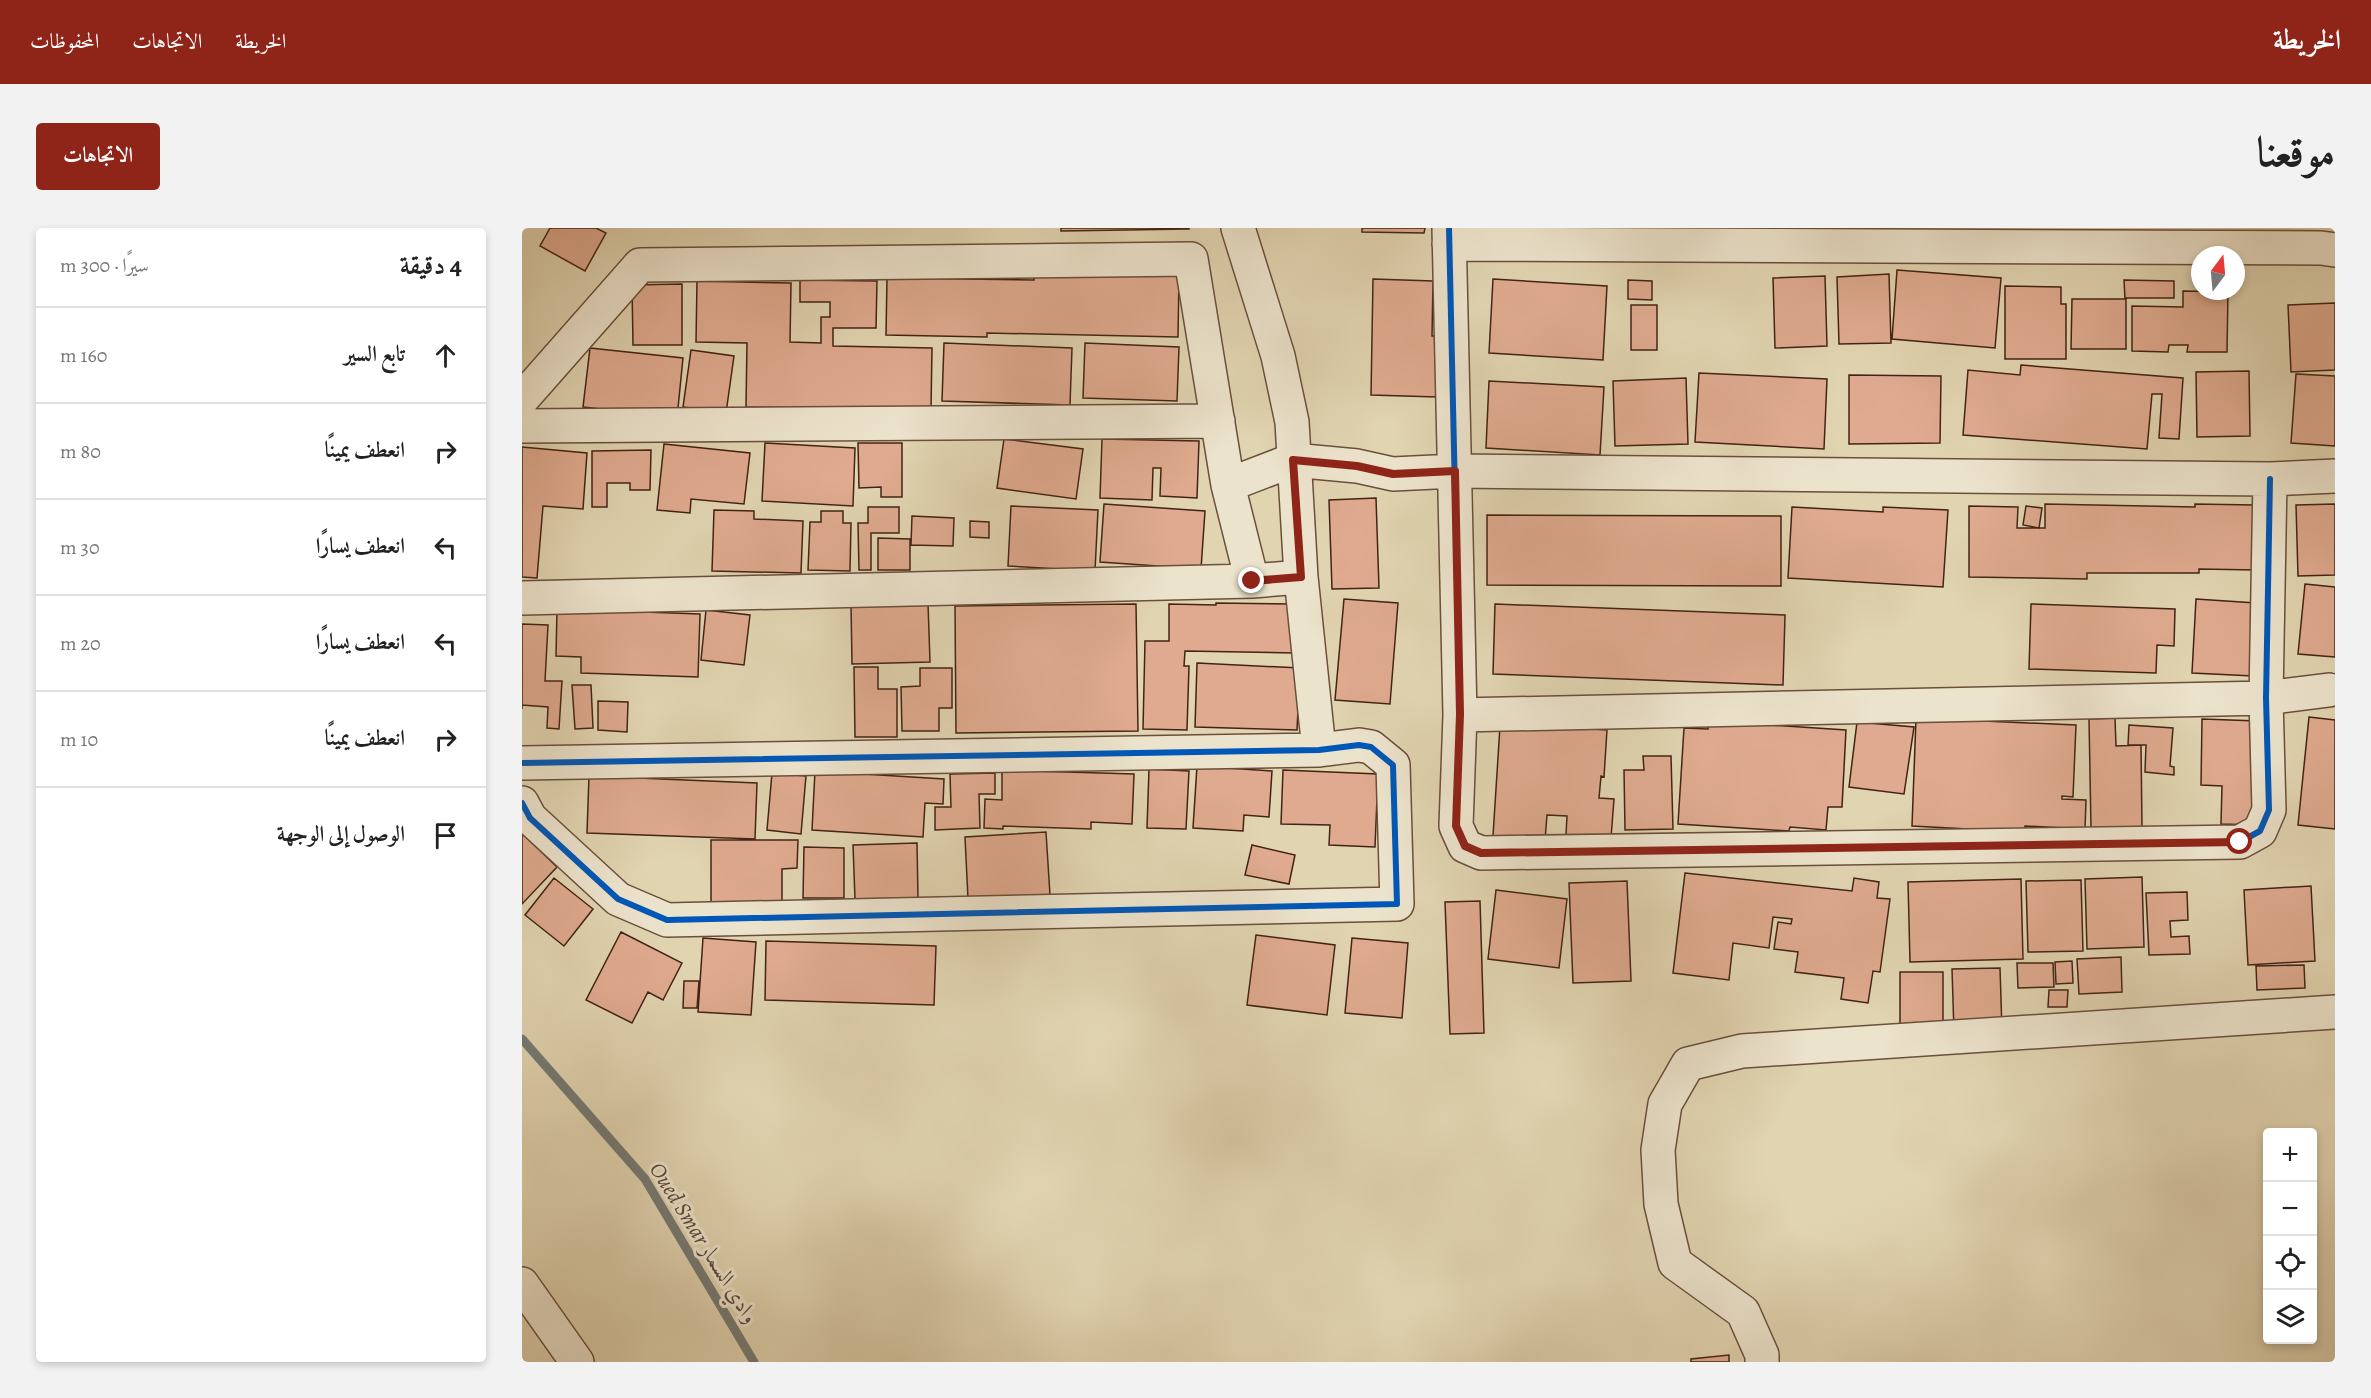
<!DOCTYPE html>
<html lang="ar">
<head>
<meta charset="utf-8">
<style>
  body { margin:0; font-family:Alegreya,Amiri,serif; background:#f2f2f2; color:#222; direction:rtl }
  .controls { position:absolute; right:18px; bottom:18px; display:grid; overflow:hidden; border-radius:6px; box-shadow:0 3px 9px #0003 }
  .controls button { width:54px; height:54px; display:grid; place-items:center; padding:0; border:0; border-bottom:2px solid #e0e0e0; background:#fff; color:#222; font:30px sans-serif }
  .compass { position:absolute; left:1669px; top:18px; width:54px; height:54px; border-radius:50%; background:#fff; box-shadow:0 3px 9px #0003; rotate:16deg }
  .stop { position:absolute; width:18px; height:18px; margin:-14px; border:4px solid #8f2418; border-radius:50%; background:#fff }
  .stop.end { background:#8f2418; border-color:#fff; box-shadow:0 2px 6px #0008 }
  .list { margin:0; padding:0; list-style:none }
  h2 { display:flex; justify-content:space-between; align-items:center; height:78px; margin:0; padding:0 24px; font-size:26px }
  h2 small { font-size:20px; font-weight:400; color:#767676 }
  .list li { display:grid; grid-template-columns:39px 1fr auto; gap:18px; align-items:center; box-sizing:border-box; height:96px; padding:0 24px; border-top:2px solid #e0e0e0 }
  .list b { display:block; font-size:22px; white-space:nowrap }
  .list em { font-size:20px; font-style:normal; color:#767676 }
  .icon { flex:none; width:33px; height:33px; fill:none; stroke:currentColor; stroke-width:2; stroke-linecap:round; stroke-linejoin:round }
  .map { position:relative; flex:none; width:1813px; height:1134px; overflow:hidden; direction:ltr; border-radius:6px }
  header { display:flex; align-items:center; gap:36px; box-sizing:border-box; height:84px; padding:0 30px; background:#8f2418; color:#fff }
  header strong { font-size:28px }
  nav { display:flex; gap:33px; margin-inline-start:auto; font-size:21px }
  .intro { display:flex; align-items:center; justify-content:space-between; box-sizing:border-box; height:144px; padding:0 36px }
  h1 { margin:0; font-size:42px }
  .button { padding:15px 27px; border-radius:6px; background:#8f2418; color:#fff; font-size:21px; font-weight:700 }
  main { display:flex; gap:36px; padding:0 36px }
  aside { flex:1; background:#fff; border-radius:6px; box-shadow:0 3px 9px #0003 }
  .map>svg:first-child { display:block }
</style>
</head>
<body>
<header>
<strong>الخريطة</strong>
<nav><a>الخريطة</a><a>الاتجاهات</a><a>المحفوظات</a></nav>
</header>
<div class="intro"><h1>موقعنا</h1><a class="button">الاتجاهات</a></div>
<main>
<div class="map">
<svg width="1813" height="1134" viewBox="0 0 1813 1134">
  <rect width="100%" height="100%" fill="#e1d4b1"/>
  <filter id="stains"><feTurbulence type="fractalNoise" baseFrequency=".00333" numOctaves="4"/><feColorMatrix values="0 0 0 0 .2 0 0 0 0 .09 0 0 0 0 .02 0 0 0 .5 -.17"/></filter>
  <radialGradient id="worn" r=".72"><stop offset=".6" stop-color="#630" stop-opacity="0"/><stop offset="1" stop-color="#630" stop-opacity=".3"/></radialGradient>
  <g fill="none" stroke-linecap="round" stroke-linejoin="round">
    <!-- stream -->
    <path stroke="#757b75" stroke-width="9" d="M0,811L123,951L232,1134"/>
  </g>
  <!-- building -->
  <path fill="#dfaa8f" stroke="#432314" stroke-width="1.5" d="M28,0H74L84,5L63,43L18,18Z
    M539,0H667V1L539,3Z
    M840,0H903L902,5L840,4Z
    M1375,42L1479,50L1473,120L1370,111Z
    M512,46L657,48L656,109L465,105V109L364,107L365,50L512,52Z
    M1367,46L1369,115L1317,116L1315,49Z
    M1303,48L1305,118L1253,120L1251,50Z
    M851,51L911,53L910,108H916L915,169L849,167Z
    M971,51L1085,58L1081,132L967,125Z
    M278,52L355,53L354,100H311V118L410,120L409,182L224,179L225,115L174,114L175,53L269,55L268,114L299,115V89H308V74H278Z
    M1106,52L1130,53V72L1106,71Z
    M1602,52L1652,53V70H1604V121H1549L1550,71H1603Z
    M160,56V117H111L110,57Z
    M1483,58L1539,59V76H1544V131H1483Z
    M1661,63L1706,64L1705,124H1665L1666,117H1647L1646,124L1610,123V78L1661,79Z
    M1813,75V142L1769,144L1766,77Z
    M1109,77H1135V122H1109Z
    M422,115L550,120L548,177L420,173Z
    M563,115L657,119L655,173L561,170Z
    M68,120L161,130L155,190L61,179Z
    M169,122L212,128L204,185L161,179Z
    M1499,137L1661,150L1657,211L1637,210L1640,166H1630L1625,221L1441,207L1446,142L1498,147Z
    M1727,143L1728,208L1675,209L1674,144Z
    M1177,145L1305,151L1302,221L1173,214Z
    M1774,146L1813,148V218L1769,215Z
    M1327,147L1419,148L1418,215L1327,216Z
    M1164,150L1166,216L1093,218L1091,153Z
    M967,153L1082,159L1078,227L964,220Z
    M482,211L561,221L554,271L475,260Z
    M580,211L677,213L675,270L638,268L639,240H631L630,272L578,270Z
    M243,215L333,220L331,278L240,273Z
    M336,215H380V269H359V259L337,260Z
    M142,216L228,225L222,276L169,271L168,285L135,282Z
    M0,219L65,225L61,281L21,278L15,350L0,349Z
    M129,222L128,262H108V255H85V279H70V223Z
    M854,270L857,360L810,361L807,272Z
    M582,276L683,283L679,341L578,334Z
    M1523,276L1673,279V276L1733,277L1735,342L1677,341V345H1565V351L1447,349V278L1496,279L1495,300H1523Z
    M1813,276V347L1776,348L1774,277Z
    M489,278L576,282L573,343L486,338Z
    M1504,278L1520,280L1517,300L1501,297Z
    M346,279H377V305H349V342H337L336,295H346Z
    M1270,279L1361,284V279L1426,282L1421,359L1266,350Z
    M192,282L232,283V291L281,293L279,345L190,343Z
    M299,283H321V295H329L328,343L286,342L288,294H299Z
    M965,287L1259,288V358L965,357Z
    M390,288L432,290L431,318L389,317Z
    M448,293L467,294V310L448,309Z
    M356,310L388,311V342H356Z
    M1783,356L1813,359V429L1776,426Z
    M822,371L876,375L868,476L813,472Z
    M1674,371L1734,375L1731,448L1670,445Z
    M406,375L408,434L330,436L329,376Z
    M694,375L773,376L772,425L663,423L662,438H667L665,502L621,501L623,413H647V376L694,377Z
    M614,376L616,503L434,505L433,378Z
    M973,376L1263,387L1261,457L971,446Z
    M1509,376L1653,381L1652,418L1635,417L1634,445L1507,441Z
    M35,381L178,386L176,449L59,445V429L34,428Z
    M184,382L228,387L222,437L179,432Z
    M0,396L26,397L23,453H40L37,501L25,500L26,479L0,477V481Z
    M675,435L778,440L775,502L673,499Z
    M332,439H356V461H375V509H333Z
    M398,440H430V480H417V503H380L379,459L398,458Z
    M50,457H69L71,500L53,501Z
    M76,473L106,474L105,504L76,502Z
    M1787,489L1813,492V601L1776,597Z
    M1394,490L1554,497L1551,569L1540,568V571L1564,572L1563,601L1503,598V604L1390,598Z
    M1593,490L1594,518L1619,517L1620,599L1569,600L1567,491Z
    M1680,491L1736,493L1733,597L1699,596L1700,558L1679,557Z
    M1186,493L1324,502L1320,579H1306L1304,602L1268,599L1267,603L1156,596L1162,500L1186,501Z
    M1335,494L1392,499L1382,566L1327,559Z
    M1607,497L1651,500L1648,538L1652,539V547L1623,544L1624,517H1606Z
    M978,498L1036,502L1037,499L1085,502L1082,549L1079,548L1077,570L1092,571L1089,610L1044,607L1045,588L1025,587L1023,612L971,608Z
    M1121,528H1149L1151,601L1103,602L1102,542H1122Z
    M675,538L750,543L747,589L722,587L721,603L671,600Z
    M627,541L667,543L664,601L625,600Z
    M480,542L612,546L610,596L569,594V601L481,598V601L462,600L463,571L480,572Z
    M761,542L856,546L853,619L807,617L808,597L759,596Z
    M293,543L422,551L421,576L403,575L401,609L290,602Z
    M250,545L284,548L279,606L245,602Z
    M473,545V566H457L458,600L413,602V579H429L428,546Z
    M67,548L235,555L233,611L65,605Z
    M524,604L528,667L446,671L443,609Z
    M2,607L35,639L0,676V608Z
    M189,612H276L275,640L260,641V675L189,674Z
    M395,615L396,670L333,671L331,617Z
    M730,617L773,627L767,656L723,647Z
    M282,619L322,620V670H281Z
    M1163,645L1330,663L1332,650L1357,654L1355,670L1368,671L1358,744L1351,743L1346,775L1319,771L1322,750L1273,744L1276,724L1252,721L1256,694L1269,696L1270,691L1251,689L1247,720L1211,715L1207,752L1151,745Z
    M1620,649L1622,719L1565,721L1563,651Z
    M32,650L71,681L42,718L3,687Z
    M1499,651L1501,731L1388,734L1386,654Z
    M1559,652L1561,723L1506,724L1504,653Z
    M1105,653L1109,753L1051,755L1047,655Z
    M1789,658L1793,733L1726,737L1722,662Z
    M974,662L1045,671L1037,740L966,731Z
    M1665,664L1666,692L1648,693L1649,709L1667,708L1668,726L1627,727L1624,665Z
    M958,673L962,805L928,806L923,674Z
    M99,704L160,735L141,772L126,764L110,795L64,772Z
    M734,707L813,717L805,787L725,777Z
    M181,710L234,714L229,787L176,784Z
    M830,710L886,715L880,790L823,785Z
    M244,713L414,718L412,777L243,772Z
    M1599,729L1600,764L1557,766L1555,731Z
    M1550,733L1551,755L1534,756L1533,734Z
    M1495,735H1531L1532,759L1496,760Z
    M1782,737L1783,760L1735,762L1734,738Z
    M1478,740L1480,802L1432,804L1430,741Z
    M1378,744H1421V802H1378Z
    M162,753H177L175,780H161Z
    M1527,762H1546L1545,779H1526Z
    M1207,1127V1134H1169V1131Z"/>
  <g fill="none" stroke-linecap="round" stroke-linejoin="round">
    <!-- minor casing -->
    <g stroke="#6a4f3b" stroke-width="36">
      <path id="minor" d="M716,0L756,128L770,194L779,349L797,522
        M927,0L938,487L934,598L943,618L959,625L1718,614L1738,603L1747,582L1744,470L1748,251
        M927,16L1799,20L1813,22
        M0,171L118,37L669,31L706,257L730,353
        M0,198L696,193
        M706,257L771,232L835,238L871,246L933,243L1748,251L1813,248
        M0,370L730,353L779,349
        M938,487L1744,470L1807,462
        M0,535L797,522L837,517L849,519L871,537L875,676L145,692L96,671L8,590L0,575
        M0,1056L55,1134
        M1240,1134V1127L1221,1084L1153,1035L1139,976L1136,922L1143,876L1166,836L1220,823L1813,784"/>
    </g>
    <!-- minor -->
    <use href="#minor" stroke="#ece3cc" stroke-width="33"/>
    <!-- cycleway casing -->
    <g stroke="#ece3cc" stroke-width="10">
      <path id="cycleway" d="M927,0L938,487L934,598L943,618L959,625L1718,614L1738,603L1747,582L1744,470L1748,251
        M0,535L797,522L837,517L849,519L871,537L875,676L145,692L96,671L8,590L0,575"/>
    </g>
    <!-- cycleway -->
    <use href="#cycleway" stroke="#0057b8" stroke-width="6"/>
  </g>
  <g fill="none" stroke-linecap="round" stroke-linejoin="round">
    <!-- route -->
    <path stroke="#8f2418" stroke-width="8" d="M730,353L779,349L771,232L835,238L871,246L933,243L938,486L934,598L943,618L959,625L1718,614"/>
  </g>
  <g text-anchor="middle" dominant-baseline="central" stroke-width="6" stroke-linejoin="round" paint-order="stroke">
    <!-- water labels -->
    <g font-size="22" font-style="italic" fill="#58483c" stroke="#ece3cc">
      <text transform="translate(182 1015) rotate(58)">Oued Smar وادي السمار</text>
    </g>
  </g>
  <rect width="100%" height="100%" filter="url(#stains)"/>
  <rect width="100%" height="100%" fill="url(#worn)"/>
</svg>
<div class="controls">
<button>+</button>
<button>−</button>
<button><svg class="icon" aria-label="locate" viewBox="0 0 24 24"><circle cx="12" cy="12" r="6"/><path d="M12 2v4M12 18v4M2 12h4M18 12h4"/></svg></button>
<button><svg class="icon" aria-label="layers" viewBox="0 0 24 24"><path d="M12 4l9 5-9 5-9-5zM3 14l9 5 9-5"/></svg></button>
</div>
<svg class="compass" viewBox="-18 -18 36 36"><path d="M0-13l5 13h-10z" fill="#e53935"/><path d="M0 13l5-13h-10z" fill="#767676"/></svg>
<div class="stop" style="left:1718px;top:614px"></div>
<div class="stop end" style="left:730px;top:353px"></div>
</div>
<aside>
<h2>4 دقيقة<small>سيرًا · 300 m</small></h2>
<ul class="list">
<li><svg class="icon" aria-label="ahead" viewBox="0 0 24 24"><path d="M12 20V5M6 11l6-6 6 6"/></svg><div><b>تابع السير</b></div><em>160 m</em></li>
<li><svg class="icon" aria-label="right" viewBox="0 0 24 24"><path d="M7 20v-9h11M14 6l5 5-5 5"/></svg><div><b>انعطف يمينًا</b></div><em>80 m</em></li>
<li><svg class="icon" aria-label="left" viewBox="0 0 24 24"><path d="M17 20v-9H6M10 6l-5 5 5 5"/></svg><div><b>انعطف يسارًا</b></div><em>30 m</em></li>
<li><svg class="icon" aria-label="left" viewBox="0 0 24 24"><path d="M17 20v-9H6M10 6l-5 5 5 5"/></svg><div><b>انعطف يسارًا</b></div><em>20 m</em></li>
<li><svg class="icon" aria-label="right" viewBox="0 0 24 24"><path d="M7 20v-9h11M14 6l5 5-5 5"/></svg><div><b>انعطف يمينًا</b></div><em>10 m</em></li>
<li><svg class="icon" aria-label="arrive" viewBox="0 0 24 24"><path d="M6 21V4h12l-3 4 3 4H6"/></svg><div><b>الوصول إلى الوجهة</b></div></li>
</ul>
</aside>
</main>
</body>
</html>
